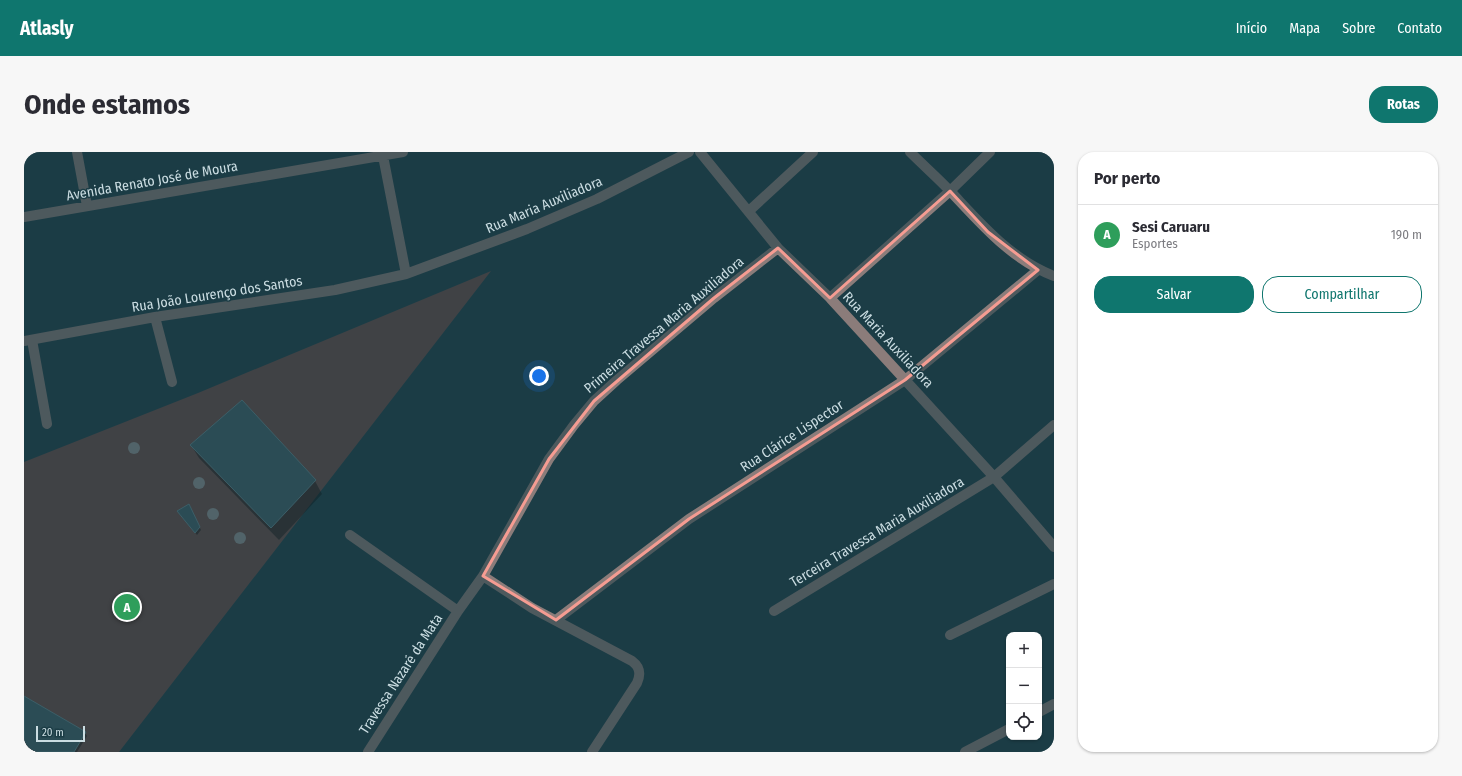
<!DOCTYPE html>
<html lang="pt">
<head>
<meta charset="utf-8">
<style>
  body { margin:0; font-family:"Fira Sans Condensed",sans-serif; background:#f7f7f7; color:#2b2b33 }
  .controls { position:absolute; right:12px; bottom:12px; display:grid; overflow:hidden; border-radius:8px; box-shadow:0 1px 3px #0004 }
  .controls button { width:36px; height:36px; display:grid; place-items:center; padding:0; border:0; border-bottom:1px solid #e1e1e2; background:#fff; color:#2b2b33; font:20px sans-serif }
  .scale { position:absolute; left:12px; bottom:10px; width:49px; box-sizing:border-box; padding-left:4px; border:2px solid #cbdde2; border-top:0; font-size:11px; line-height:14px; white-space:nowrap; color:#cbdde2; -webkit-text-stroke:3px #1c3d46; paint-order:stroke }
  .you { position:absolute; left:515px; top:224px; width:14px; height:14px; margin:-10px; border:3px solid #fff; border-radius:50%; background:#1a73e8; box-shadow:0 0 0 6px #1a73e833 }
  .badge { display:grid; place-items:center; width:26px; height:26px; border-radius:50%; background:#0f766e; color:#fff; font-size:13px; font-weight:700 }
  .pin { position:absolute; translate:-50% -50%; border:2px solid #fff; box-shadow:0 1px 4px #0006 }
  .list { margin:0; padding:0; list-style:none }
  h2 { display:flex; justify-content:space-between; align-items:center; height:52px; margin:0; padding:0 16px; font-size:17px }
  h2 small { font-size:13px; font-weight:400; color:#7c7c81 }
  .list li { display:grid; grid-template-columns:26px 1fr auto; gap:12px; align-items:center; box-sizing:border-box; height:60px; padding:0 16px; border-top:1px solid #e1e1e2 }
  .list b { display:block; font-size:15px; white-space:nowrap }
  .list p { margin:0; font-size:13px; white-space:nowrap; color:#7c7c81 }
  .list em { font-size:13px; font-style:normal; color:#7c7c81 }
  .actions { display:flex; gap:8px; padding:12px 16px }
  .actions a { flex:1; padding:9px 0; border:1px solid #0f766e; border-radius:16px; text-align:center; font-size:14px; color:#0f766e }
  .actions .main { background:#0f766e; color:#fff }
  .icon { flex:none; width:22px; height:22px; fill:none; stroke:currentColor; stroke-width:2; stroke-linecap:round; stroke-linejoin:round }
  .map { position:relative; flex:none; width:1030px; height:600px; overflow:hidden; border-radius:16px }
  header { display:flex; align-items:center; gap:24px; box-sizing:border-box; height:56px; padding:0 20px; background:#0f766e; color:#fff }
  header strong { font-size:19px }
  nav { display:flex; gap:22px; margin-inline-start:auto; font-size:14px }
  .intro { display:flex; align-items:center; justify-content:space-between; box-sizing:border-box; height:96px; padding:0 24px }
  h1 { margin:0; font-size:28px }
  .button { padding:10px 18px; border-radius:16px; background:#0f766e; color:#fff; font-size:14px; font-weight:700 }
  main { display:flex; gap:24px; padding:0 24px }
  aside { flex:1; background:#fff; border-radius:16px; box-shadow:0 1px 3px #0004 }
  .map>svg:first-child { display:block }
</style>
</head>
<body>
<header>
<strong>Atlasly</strong>
<nav><a>Início</a><a>Mapa</a><a>Sobre</a><a>Contato</a></nav>
</header>
<div class="intro"><h1>Onde estamos</h1><a class="button">Rotas</a></div>
<main>
<div class="map">
<svg width="1030" height="600" viewBox="0 0 1030 600">
  <rect width="100%" height="100%" fill="#1c3d46"/>
  <!-- green -->
  <path fill="#6d4a46" d="M467,119L95,600H0V310L174,241Z"/>
  <!-- shadow -->
  <path fill="#0007" d="M167,293L291,329L298,342L255,388L175,306Z
    M164,353L177,378L173,383L156,362Z
    M0,545L61,581L63,584L53,600H0Z"/>
  <!-- building -->
  <path fill="#3e6069" stroke="#648790" d="M218,248L292,328L247,376L166,293Z
    M165,352L176,375L171,381L153,359Z
    M0,544L62,580L50,600H0Z"/>
  <g fill="none" stroke-linecap="round" stroke-linejoin="round">
    <!-- minor -->
    <path stroke="#8b7c7a" stroke-width="10" d="M53,0L63,54
      M676,0L754,96L806,146L970,325L1030,395
      M886,0C900,14 915,27 928,41C958,73 988,108 1030,124
      M359,4L382,122
      M725,59L789,0
      M0,65L379,0
      M806,146L926,39L966,0
      M131,165L148,230
      M8,188L23,272
      M0,189L131,165L311,138L382,122L503,77L573,47L665,0
      M326,383L434,459
      M459,424L508,456L608,509C616,515 617,522 613,531L568,600
      M750,459L970,325L1030,273
      M532,468L665,367L881,228L1014,118
      M926,483L1030,432
      M1015,560L1030,552
      M344,600L434,459L459,424L525,307L550,273L570,249L593,228L690,146L754,96
      M941,600L985,577"/>
  </g>
  <!-- trees -->
  <g fill="#939294">
    <circle cx="110" cy="296" r="6"/>
    <circle cx="175" cy="331" r="6"/>
    <circle cx="189" cy="362" r="6"/>
    <circle cx="216" cy="386" r="6"/>
  </g>
  <!-- marked area -->
  <path d="M0 0H1030V600H0ZM926,39L964,80L1014,118L881,228L665,367L532,468L459,424L525,307L570,249L690,146L754,96L806,146Z" fill="#1c3d46" fill-opacity=".55" fill-rule="evenodd"/>
  <path fill="none" stroke="#f59c92" stroke-width="3" stroke-linejoin="round" d="M926,39L964,80L1014,118L881,228L665,367L532,468L459,424L525,307L570,249L690,146L754,96L806,146Z"/>
  <g text-anchor="middle" dominant-baseline="central" stroke-width="3" stroke-linejoin="round" paint-order="stroke">
    <!-- street labels -->
    <g font-size="14" fill="#cbdde2" stroke="#1c3d46">
      <text transform="translate(128 29) rotate(-10)">Avenida Renato José de Moura</text>
      <text transform="translate(520 53) rotate(-23)">Rua Maria Auxiliadora</text>
      <text transform="translate(193 142) rotate(-9)">Rua João Lourenço dos Santos</text>
      <text transform="translate(640 173) rotate(-40)">Primeira Travessa Maria Auxiliadora</text>
      <text transform="translate(864 188) rotate(47)">Rua Maria Auxiliadora</text>
      <text transform="translate(768 284) rotate(-33)">Rua Clárice Lispector</text>
      <text transform="translate(853 380) rotate(-31)">Terceira Travessa Maria Auxiliadora</text>
      <text transform="translate(377 522) rotate(-57)">Travessa Nazaré da Mata</text>
    </g>
  </g>
</svg>
<div class="controls">
<button>+</button>
<button>−</button>
<button><svg class="icon" aria-label="locate" viewBox="0 0 24 24"><circle cx="12" cy="12" r="6"/><path d="M12 2v4M12 18v4M2 12h4M18 12h4"/></svg></button>
</div>
<div class="scale">20 m</div>
<div class="you"></div>
<div class="pin badge" style="left:103px;top:455px;background:#2e9e5b">A</div>
</div>
<aside>
<h2>Por perto<small></small></h2>
<ul class="list">
<li><span class="badge" style="background:#2e9e5b">A</span><div><b>Sesi Caruaru</b><p>Esportes</p></div><em>190 m</em></li>
</ul>
<div class="actions"><a class="main">Salvar</a><a>Compartilhar</a></div>
</aside>
</main>
</body>
</html>
